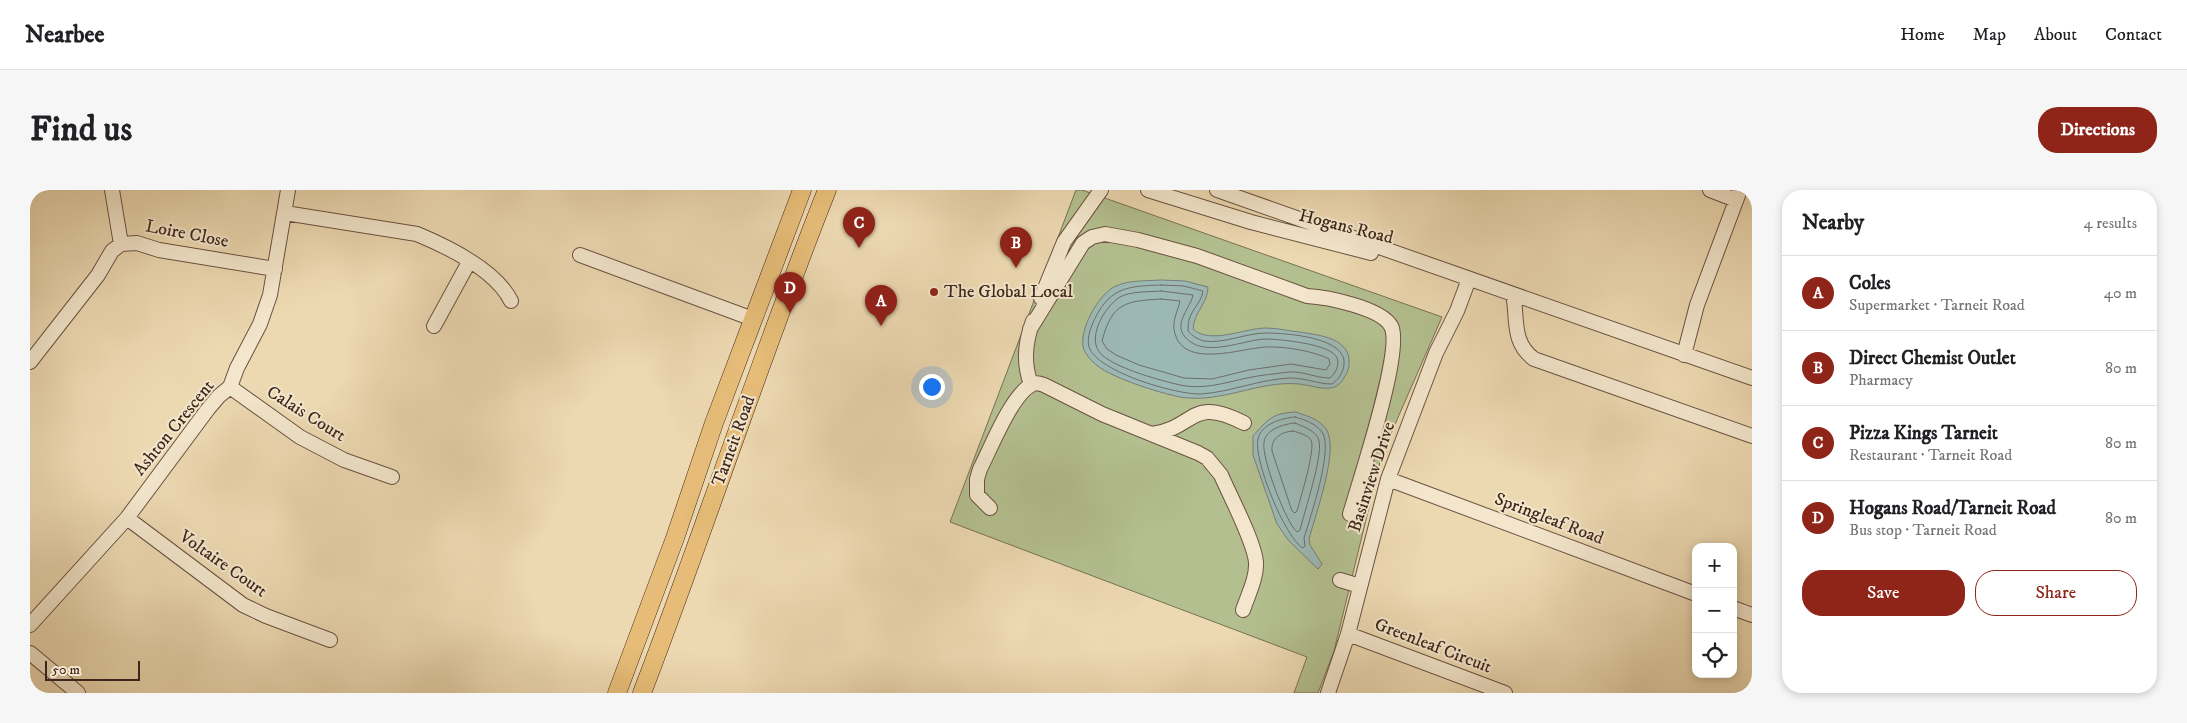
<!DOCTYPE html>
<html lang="en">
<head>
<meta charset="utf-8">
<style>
  body { margin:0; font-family:"IM FELL DW Pica",serif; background:#f6f6f6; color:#202124 }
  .controls { position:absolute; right:15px; bottom:15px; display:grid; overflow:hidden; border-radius:10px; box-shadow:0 2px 8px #0003 }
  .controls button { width:45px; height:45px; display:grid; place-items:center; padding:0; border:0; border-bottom:1px solid #e0e0e0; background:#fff; color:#202124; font:25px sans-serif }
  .scale { position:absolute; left:15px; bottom:12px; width:95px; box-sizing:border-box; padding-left:5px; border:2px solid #3e261b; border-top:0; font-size:14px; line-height:18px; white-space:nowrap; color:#3e261b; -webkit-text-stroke:4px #f3e6cc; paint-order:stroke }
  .you { position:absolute; left:901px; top:196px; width:18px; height:18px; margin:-12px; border:4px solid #fff; border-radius:50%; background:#1a73e8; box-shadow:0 0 0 8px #1a73e833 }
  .badge { display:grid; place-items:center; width:32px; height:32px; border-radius:50%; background:#8f2418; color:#fff; font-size:16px; font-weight:700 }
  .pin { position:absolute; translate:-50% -41px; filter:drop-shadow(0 1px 2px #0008) }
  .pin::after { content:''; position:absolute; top:26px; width:18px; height:15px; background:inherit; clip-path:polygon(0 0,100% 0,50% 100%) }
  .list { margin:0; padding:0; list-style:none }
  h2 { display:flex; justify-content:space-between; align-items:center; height:65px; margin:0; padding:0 20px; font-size:21px }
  h2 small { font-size:16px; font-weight:400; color:#757577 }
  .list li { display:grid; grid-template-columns:32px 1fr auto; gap:15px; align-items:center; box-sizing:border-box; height:75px; padding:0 20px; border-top:1px solid #e0e0e0 }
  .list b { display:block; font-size:19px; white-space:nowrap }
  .list p { margin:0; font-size:16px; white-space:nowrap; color:#757577 }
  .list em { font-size:16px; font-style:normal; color:#757577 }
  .actions { display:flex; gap:10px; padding:15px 20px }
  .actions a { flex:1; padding:11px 0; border:1px solid #8f2418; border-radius:20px; text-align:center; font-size:18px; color:#8f2418 }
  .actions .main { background:#8f2418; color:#fff }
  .icon { flex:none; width:28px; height:28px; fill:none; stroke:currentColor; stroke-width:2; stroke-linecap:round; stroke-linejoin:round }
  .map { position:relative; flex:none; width:1722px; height:503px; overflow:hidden; border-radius:20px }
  header { display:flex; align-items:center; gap:30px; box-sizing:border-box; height:70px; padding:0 25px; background:#fff; border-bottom:1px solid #e0e0e0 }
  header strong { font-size:24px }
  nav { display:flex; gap:28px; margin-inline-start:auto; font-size:18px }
  .intro { display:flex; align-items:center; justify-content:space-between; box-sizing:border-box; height:120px; padding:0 30px }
  h1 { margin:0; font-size:35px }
  .button { padding:12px 22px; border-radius:20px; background:#8f2418; color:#fff; font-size:18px; font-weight:700 }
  main { display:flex; gap:30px; padding:0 30px }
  aside { flex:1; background:#fff; border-radius:20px; box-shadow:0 2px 8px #0003 }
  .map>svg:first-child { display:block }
</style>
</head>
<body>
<header>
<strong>Nearbee</strong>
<nav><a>Home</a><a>Map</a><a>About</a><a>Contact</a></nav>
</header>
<div class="intro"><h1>Find us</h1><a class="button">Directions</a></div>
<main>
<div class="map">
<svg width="1722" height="503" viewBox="0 0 1722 503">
  <rect width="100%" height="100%" fill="#ecd8b1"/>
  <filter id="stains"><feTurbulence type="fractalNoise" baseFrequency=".004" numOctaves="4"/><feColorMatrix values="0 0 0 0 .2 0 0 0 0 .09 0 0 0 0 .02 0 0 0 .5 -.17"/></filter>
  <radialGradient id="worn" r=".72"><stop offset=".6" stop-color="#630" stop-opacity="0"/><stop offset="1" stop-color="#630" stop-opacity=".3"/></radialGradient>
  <!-- green -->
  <path fill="#b3bf8f" stroke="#787255" d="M1046,0H1052L1412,127L1352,264L1304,461L1288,503H1264L1277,467L920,332Z"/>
  <!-- water -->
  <path fill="#9cb8b5" stroke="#767e77" d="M1131,90L1155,91L1178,97C1178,113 1164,122 1163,139C1180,155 1215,138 1236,138C1247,138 1258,141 1269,142C1289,145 1322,148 1319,175C1319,179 1317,183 1315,186C1306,206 1287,196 1269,194C1229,190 1191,214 1150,207C1130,203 1077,187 1063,172C1060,169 1056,164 1054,160C1047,142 1069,103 1086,96C1099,90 1117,91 1131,90Z
    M1266,222C1277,226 1289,229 1296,239C1310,258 1285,326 1279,349L1280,355L1292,374L1288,379L1259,351L1247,334L1223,265V246C1238,229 1243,223 1266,222Z"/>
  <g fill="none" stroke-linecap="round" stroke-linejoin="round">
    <!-- shore -->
    <path stroke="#6d6f68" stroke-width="1" d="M1131,95L1154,96L1173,101C1171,116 1157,120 1158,141C1162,146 1167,149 1174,151C1194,154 1216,143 1236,143C1255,143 1318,147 1314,175C1313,183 1308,190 1302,194C1288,194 1275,188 1261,188C1230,189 1201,202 1171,204C1147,205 1067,182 1059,157C1056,146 1063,131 1069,121C1084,96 1104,96 1131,95Z
      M1131,101L1163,105C1161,117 1143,133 1155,147C1174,169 1212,150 1235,149C1249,149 1302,154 1307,168C1310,175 1305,184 1300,188C1286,188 1273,181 1259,182C1245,184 1230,185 1217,188C1194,193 1173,200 1150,195C1129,190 1088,179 1072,165C1055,150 1074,117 1090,107C1101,101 1119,102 1131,101Z
      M1131,109L1150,111C1148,121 1141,132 1145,144C1155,179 1212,158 1236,157C1253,156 1284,161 1299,169L1300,174L1296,180L1261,174L1219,180L1182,189L1154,188L1109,175L1086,165L1077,159L1072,151C1082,113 1095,111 1131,109Z
      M1265,227C1275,230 1285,233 1292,242C1304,258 1280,328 1274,348L1275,356L1273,358C1255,348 1223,269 1228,249C1231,234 1252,228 1265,227Z
      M1265,233C1274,237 1287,241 1289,251C1293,266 1274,323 1270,340L1267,342C1256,333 1231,267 1234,252C1236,239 1254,234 1265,233Z
      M1263,241C1270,243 1277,245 1281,250C1286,258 1270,310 1267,321L1265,323L1262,321L1242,261C1241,248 1251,242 1263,241Z"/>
    <!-- minor casing -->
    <g stroke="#6a5240" stroke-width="16">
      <path id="minor" d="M82,0L91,54
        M1118,0L1221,32L1341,63
        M1187,0L1722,188
        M1680,0L1706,10
        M255,23L387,44C418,57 466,80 481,111
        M550,65L723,129
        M1483,104C1488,128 1481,152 1504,169L1722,246
        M1011,108L1034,52L1071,0
        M404,136L439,72
        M1000,139L1053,53L1062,47L1075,44L1108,50L1167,66L1277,106C1297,107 1351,118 1361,136C1374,159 1329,292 1320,324
        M1654,165L1667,115L1710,0
        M0,172L68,85L82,61L91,54L107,53L129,60L245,79
        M1001,194C993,173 995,152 1003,131
        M200,197L270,247L314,270L362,287
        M1122,244C1166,238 1160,205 1214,233
        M1358,289L1666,404
        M960,318L947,305V289L950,279C961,258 982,203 1003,194C1007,192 1010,194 1014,195L1072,224L1168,263L1177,268L1191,285C1200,306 1224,351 1226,372C1227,388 1218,405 1213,420
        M97,328L213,415L236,426L300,450
        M1310,390L1330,396
        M1703,418L1722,425
        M0,435L97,328L178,219L189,206L200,197L207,178L230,134L240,105L258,0
        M1318,444L1475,503
        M0,463L48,503
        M1298,503L1318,444L1358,289L1406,163L1427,121L1439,89"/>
    </g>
    <!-- major casing -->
    <g stroke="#3e261b" stroke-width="19">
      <path id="major" d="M587,503L645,348L684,233L772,0
        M612,503C676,336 731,166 797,0"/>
    </g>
    <!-- minor -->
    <use href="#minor" stroke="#f3e6cc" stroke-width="14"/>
    <!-- major -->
    <use href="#major" stroke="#e6bc78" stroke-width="18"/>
  </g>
  <!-- markers -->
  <circle fill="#8f2418" stroke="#f3e6cc" stroke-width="2" cx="904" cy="102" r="5"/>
  <g text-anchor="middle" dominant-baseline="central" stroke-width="4" stroke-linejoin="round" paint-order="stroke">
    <!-- street labels -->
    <g font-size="18" fill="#3e261b" stroke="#f3e6cc">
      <text transform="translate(1316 37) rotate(14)">Hogans Road</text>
      <text transform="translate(157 44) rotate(11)">Loire Close</text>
      <text transform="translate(276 224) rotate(32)">Calais Court</text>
      <text transform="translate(144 238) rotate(-51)">Ashton Crescent</text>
      <text transform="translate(704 251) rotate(-70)">Tarneit Road</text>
      <text transform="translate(1342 287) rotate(-72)">Basinview Drive</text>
      <text transform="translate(1519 329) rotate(21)">Springleaf Road</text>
      <text transform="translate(193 374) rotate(35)">Voltaire Court</text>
      <text transform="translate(1403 456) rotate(21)">Greenleaf Circuit</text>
    </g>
    <!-- poi labels -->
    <g font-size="18" fill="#3e261b" stroke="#f3e6cc" text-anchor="start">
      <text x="914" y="102">The Global Local</text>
    </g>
  </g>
  <rect width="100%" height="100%" filter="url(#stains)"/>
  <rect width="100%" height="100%" fill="url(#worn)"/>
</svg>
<div class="controls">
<button>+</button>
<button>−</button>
<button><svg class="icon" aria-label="locate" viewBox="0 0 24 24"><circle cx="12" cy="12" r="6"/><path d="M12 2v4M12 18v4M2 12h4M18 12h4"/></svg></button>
</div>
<div class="scale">50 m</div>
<div class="you"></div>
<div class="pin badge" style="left:851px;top:136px">A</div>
<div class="pin badge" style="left:986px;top:78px">B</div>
<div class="pin badge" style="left:829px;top:58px">C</div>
<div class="pin badge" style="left:760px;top:123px">D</div>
</div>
<aside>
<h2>Nearby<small>4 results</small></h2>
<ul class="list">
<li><span class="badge">A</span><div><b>Coles</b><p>Supermarket · Tarneit Road</p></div><em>40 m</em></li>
<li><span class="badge">B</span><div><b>Direct Chemist Outlet</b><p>Pharmacy</p></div><em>80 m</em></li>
<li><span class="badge">C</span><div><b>Pizza Kings Tarneit</b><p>Restaurant · Tarneit Road</p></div><em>80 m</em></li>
<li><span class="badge">D</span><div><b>Hogans Road/Tarneit Road</b><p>Bus stop · Tarneit Road</p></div><em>80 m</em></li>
</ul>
<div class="actions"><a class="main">Save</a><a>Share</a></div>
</aside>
</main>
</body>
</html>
